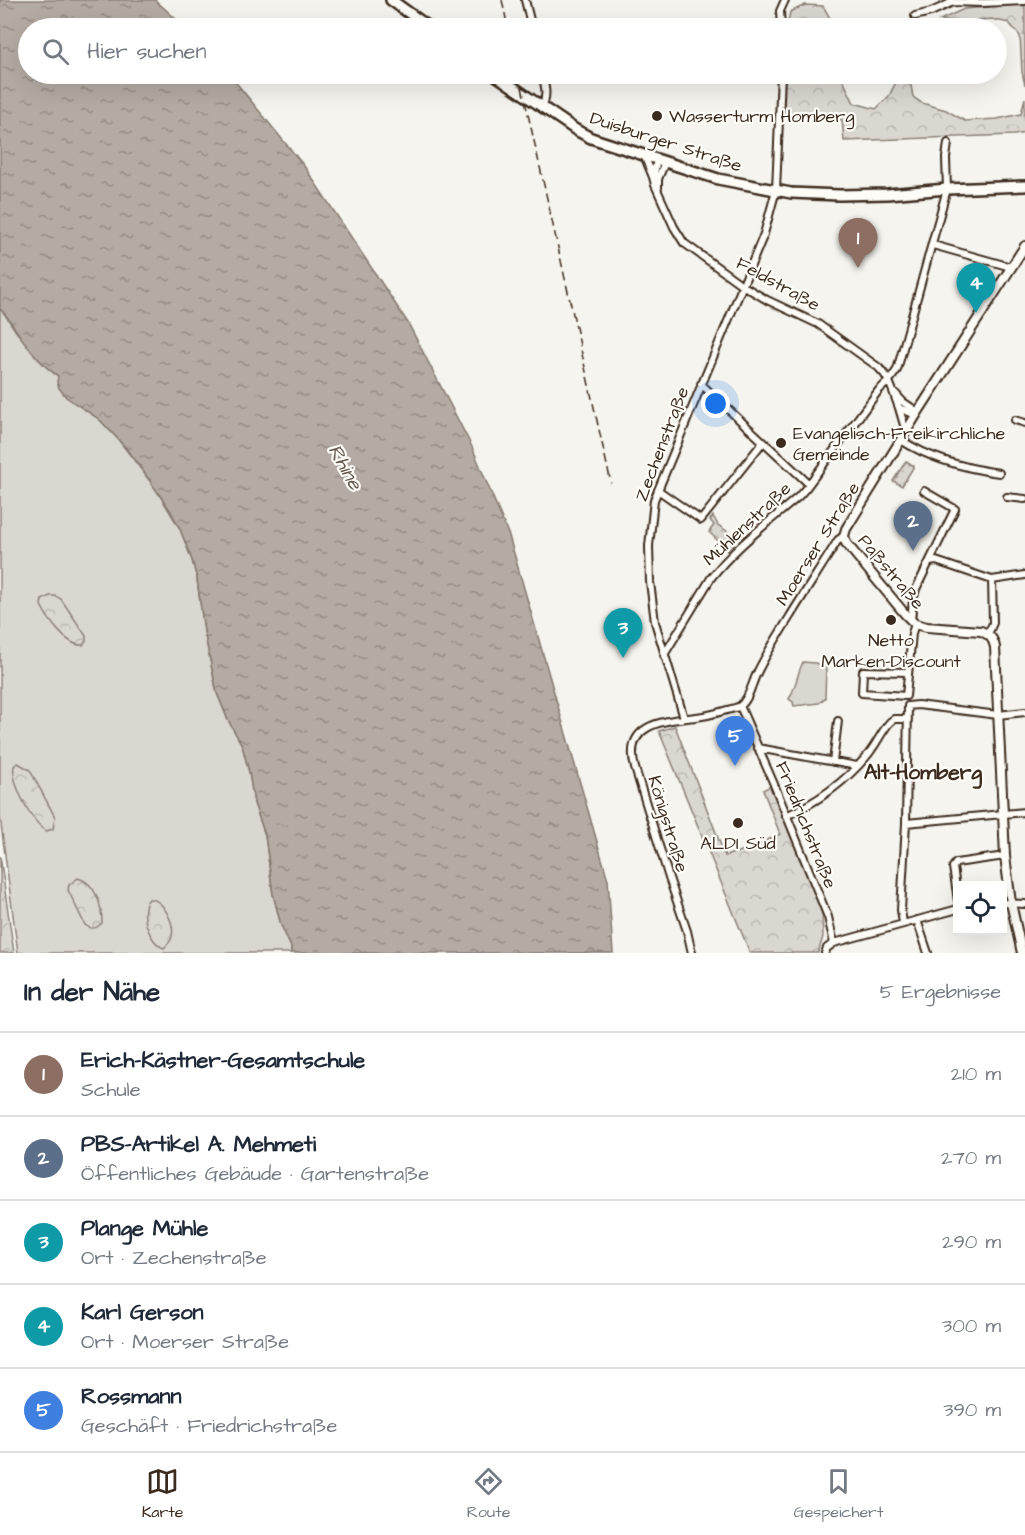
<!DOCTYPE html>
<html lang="de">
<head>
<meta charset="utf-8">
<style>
  body { margin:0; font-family:"Architects Daughter",sans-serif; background:#f6f6f7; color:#1f2937 }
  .controls { position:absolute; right:18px; bottom:18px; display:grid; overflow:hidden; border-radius:0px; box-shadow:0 6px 24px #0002 }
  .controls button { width:54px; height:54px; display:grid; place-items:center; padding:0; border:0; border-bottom:2px solid #e0e1e3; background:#fff; color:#1f2937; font:30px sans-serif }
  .you { position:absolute; left:716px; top:404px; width:21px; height:21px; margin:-15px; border:4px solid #fff; border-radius:50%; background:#1a73e8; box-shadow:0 0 0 9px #1a73e833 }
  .badge { display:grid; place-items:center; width:39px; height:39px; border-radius:50%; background:#3b2a1e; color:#fff; font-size:20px; font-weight:700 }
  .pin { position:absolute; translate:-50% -50px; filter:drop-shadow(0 2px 3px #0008) }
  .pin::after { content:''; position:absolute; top:32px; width:21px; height:18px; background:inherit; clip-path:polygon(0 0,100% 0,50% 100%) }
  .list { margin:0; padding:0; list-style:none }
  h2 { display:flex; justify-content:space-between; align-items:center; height:78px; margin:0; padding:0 24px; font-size:26px }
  h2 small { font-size:20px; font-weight:400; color:#747a83 }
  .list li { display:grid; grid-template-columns:39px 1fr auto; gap:18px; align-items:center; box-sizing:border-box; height:84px; padding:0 24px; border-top:2px solid #e0e1e3 }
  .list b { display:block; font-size:22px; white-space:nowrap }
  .list p { margin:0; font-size:20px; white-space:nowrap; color:#747a83 }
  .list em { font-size:20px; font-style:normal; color:#747a83 }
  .icon { flex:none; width:33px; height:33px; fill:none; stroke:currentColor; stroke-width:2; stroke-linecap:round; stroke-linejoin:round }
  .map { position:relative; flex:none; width:1025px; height:953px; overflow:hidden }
  .search { position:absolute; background:#fff; box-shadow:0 6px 24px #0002; left:18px; right:18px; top:18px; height:66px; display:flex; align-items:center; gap:15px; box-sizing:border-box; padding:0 21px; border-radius:33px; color:#747a83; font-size:22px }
  .sheet { height:498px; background:#fff }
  nav { display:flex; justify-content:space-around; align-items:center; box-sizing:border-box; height:84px; border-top:2px solid #e0e1e3; background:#fff; font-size:16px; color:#747a83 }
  nav a { display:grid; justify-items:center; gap:3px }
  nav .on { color:#3b2a1e }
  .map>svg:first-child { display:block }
</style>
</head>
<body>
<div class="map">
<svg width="1025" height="953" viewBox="0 0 1025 953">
  <defs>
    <pattern id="forest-crowns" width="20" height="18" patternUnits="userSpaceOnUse" patternTransform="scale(1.5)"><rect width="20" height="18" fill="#dad6d0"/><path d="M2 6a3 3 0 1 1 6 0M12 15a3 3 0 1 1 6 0" fill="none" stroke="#bcb8b2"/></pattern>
    <pattern id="park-dots" width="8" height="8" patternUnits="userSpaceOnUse" patternTransform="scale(1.5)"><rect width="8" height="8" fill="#dad6d0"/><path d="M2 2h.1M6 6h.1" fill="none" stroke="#bcb8b2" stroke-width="1.8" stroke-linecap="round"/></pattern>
    <pattern id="water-ripples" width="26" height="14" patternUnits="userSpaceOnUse" patternTransform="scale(1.5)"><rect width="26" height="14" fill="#b4aca4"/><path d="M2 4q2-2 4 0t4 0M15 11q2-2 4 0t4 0" fill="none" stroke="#948c85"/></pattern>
  </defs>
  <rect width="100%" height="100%" fill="#f5f4ee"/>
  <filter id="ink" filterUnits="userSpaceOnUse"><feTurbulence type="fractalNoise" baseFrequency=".0167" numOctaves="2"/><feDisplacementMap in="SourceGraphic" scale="12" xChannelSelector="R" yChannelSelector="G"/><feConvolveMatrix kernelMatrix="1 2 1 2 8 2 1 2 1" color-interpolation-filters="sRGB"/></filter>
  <g filter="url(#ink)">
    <!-- grass -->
    <path fill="#dad6d0" stroke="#8a8077" stroke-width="1.5" d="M0,309L4,313L17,333L59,376L76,404L99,419L117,438L156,489L180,529L192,560L197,579L204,631L217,693L228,720L242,745L249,772L254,803L265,835L273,894L281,925L291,947V953H18L0,817Z
      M803,662L815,663L826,667L825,698L819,703L794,706L793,702L789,699C796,687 797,674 803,662Z"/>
    <!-- forest -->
    <path fill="url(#forest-crowns)" stroke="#8a8077" stroke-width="1.5" d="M986,0H1025V85L1022,72L1020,36L1009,23L991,19L964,22L940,20L964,9L989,7Z
      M805,5L823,6L830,18L831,28H787L790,12Z
      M785,74H840L854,103L876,109L889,96L900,74H909L913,97L922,103L946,110L965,121L997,119L1021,114L1025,98V133L1014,135L844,141L842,120L784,115Z
      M50,596H55L61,599L86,636V641L83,645C67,647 47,618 41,605L42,600Z
      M675,726L725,856L753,847L780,834L763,790L772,785L822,910L823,937L818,953H750L659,731Z
      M18,763L30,770L55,817L53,829L47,831C32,823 11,784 14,766Z
      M0,856L14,953H0Z
      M78,878C96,883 102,906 102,923C96,929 91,930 85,925L68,890L69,885Z
      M149,899C163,898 175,924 172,936C171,942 168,944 164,948C149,943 138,911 149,899Z"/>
    <!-- park -->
    <path fill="url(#park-dots)" stroke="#8a8077" stroke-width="1.5" d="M906,461L914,466L902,486L893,481Z
      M713,516L718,525L727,531L734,544L728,551L709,532L714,525L710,520Z"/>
    <!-- water -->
    <path fill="url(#water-ripples)" stroke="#84786e" stroke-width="1.5" d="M0,0H155L186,28H28V74H229L304,166L408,323L472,447L509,536L608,880L613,953H291V947L281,925L273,894L265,835L254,803L249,772L242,745L228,720L217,693L204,631L197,579L192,560L180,529L170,510L134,458L117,438L99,419L66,397L59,388L57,382L58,376C42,366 29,349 18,333C12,325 8,316 0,309Z"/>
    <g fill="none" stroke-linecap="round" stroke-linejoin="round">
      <!-- minor casing -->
      <g stroke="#3b2a1e" stroke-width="10">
        <path id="minor" d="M525,0L532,28
          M951,0L953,2L982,3L1025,1
          M915,16L931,12L953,2
          M781,28L780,11L785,0
          M542,74C545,85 548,96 542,107
          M644,155L653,177
          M657,160L653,177L655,185L674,227L684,243L742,285L767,300L818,324L878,367C891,379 893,393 899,408L916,415
          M658,188V179L665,162
          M933,245L1011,267
          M701,384L809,484
          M895,393L903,402L918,412
          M899,408L906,432
          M1015,420L1025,423
          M901,440C930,459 964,468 999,473
          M658,490L701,520L763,442
          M1007,497L1025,499
          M930,562L936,561L992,580L1025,575
          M911,620L913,600L916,589L955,509L924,491
          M988,634L993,623L992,580
          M664,655L711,578C735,547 768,523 798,497L806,488L879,390L889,381L897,370L947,189L946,158L948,143
          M907,672L863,671L862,693L906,696L912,633L915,624
          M740,706L773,782L828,917L834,943
          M684,718L655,622L650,582L649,546L654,500L764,234L776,190L781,74
          M758,748L857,766
          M833,762L838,721
          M786,816C817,802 844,783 866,757C876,746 881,732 890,722L894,719H908
          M906,823L1025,812
          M958,901L953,867L956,863L1005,856
          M1002,903L1025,904
          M917,920L928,953
          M903,923L901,910L906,823L908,706L918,705L998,715L1025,712
          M692,953L687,931L669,878L635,768C623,723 663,721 696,717C707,716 717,713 727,710C731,709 737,708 740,706C749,700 752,683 757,673C766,654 778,636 789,618C805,592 822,566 838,540L844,536
          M825,953L827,948L834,943L958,909"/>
      </g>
      <!-- tertiary casing -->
      <g stroke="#3b2a1e" stroke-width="12">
        <path id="tertiary" d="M1022,953L1011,903L1005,856L995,647C993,638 990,635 981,631L927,627L915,624L905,614L846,543L844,536L846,529L918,412L1025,246"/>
      </g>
      <!-- secondary casing -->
      <g stroke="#3b2a1e" stroke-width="14">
        <path id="secondary" d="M391,0L430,28
          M494,74L576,130L591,138L718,179L791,193L839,195L887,194L947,189L1025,186"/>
      </g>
      <!-- minor -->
      <use href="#minor" stroke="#fdfcf7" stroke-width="6"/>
      <!-- tertiary -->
      <use href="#tertiary" stroke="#fdfcf7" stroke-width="8"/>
      <!-- secondary -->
      <use href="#secondary" stroke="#fdfcf7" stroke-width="9"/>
      <!-- rail -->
      <path stroke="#3b2a1e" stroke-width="1.5" stroke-dasharray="9 4.5" stroke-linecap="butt" d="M502,0L508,28
        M519,74L611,483"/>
    </g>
  </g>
  <!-- markers -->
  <g fill="#3b2a1e" stroke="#fdfcf7" stroke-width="2">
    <circle cx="657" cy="116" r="6"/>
    <circle cx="781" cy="443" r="6"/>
    <circle cx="891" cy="620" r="6"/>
    <circle cx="738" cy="823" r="6"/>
  </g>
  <g text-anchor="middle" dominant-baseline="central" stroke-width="4.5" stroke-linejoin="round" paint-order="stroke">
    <!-- poi labels -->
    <g font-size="18" fill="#3b2a1e" stroke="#fdfcf7" text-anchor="start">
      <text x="669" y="116">Wasserturm Homberg</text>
      <text x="793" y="433">Evangelisch-Freikirchliche<tspan x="793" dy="21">Gemeinde</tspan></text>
      <text x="891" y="640" text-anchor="middle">Netto<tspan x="891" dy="21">Marken-Discount</tspan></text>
      <text x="738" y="843" text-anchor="middle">ALDI Süd</text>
    </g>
    <!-- street labels -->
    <g font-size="18" fill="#3b2a1e" stroke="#fdfcf7">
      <text transform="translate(666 142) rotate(18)">Duisburger Straße</text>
      <text transform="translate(778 284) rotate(29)">Feldstraße</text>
      <text transform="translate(662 444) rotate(-69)">Zechenstraße</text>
      <text transform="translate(747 524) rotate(-43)">Mühlenstraße</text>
      <text transform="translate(818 544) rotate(-58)">Moerser Straße</text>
      <text transform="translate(891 572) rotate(50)">Paßstraße</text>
      <text transform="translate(668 824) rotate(73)">Königstraße</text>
      <text transform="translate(806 825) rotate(68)">Friedrichstraße</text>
    </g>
    <!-- water labels -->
    <g font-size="20" font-style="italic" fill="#65584d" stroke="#fdfcf7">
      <text transform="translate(345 467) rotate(61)">Rhine</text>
    </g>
    <!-- quarter labels -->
    <g font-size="21" font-weight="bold" fill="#3b2a1e" stroke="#fdfcf7">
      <text x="923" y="772">Alt-Homberg</text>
    </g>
  </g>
</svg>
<div class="controls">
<button><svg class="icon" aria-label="locate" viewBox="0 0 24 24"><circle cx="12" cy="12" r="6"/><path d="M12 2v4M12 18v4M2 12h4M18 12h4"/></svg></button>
</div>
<div class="you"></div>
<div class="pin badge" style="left:858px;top:268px;background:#8d6e63">1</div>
<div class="pin badge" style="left:913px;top:551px;background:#5c6f8a">2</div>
<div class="pin badge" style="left:623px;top:658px;background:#0f9aa8">3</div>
<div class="pin badge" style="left:976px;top:313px;background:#0f9aa8">4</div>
<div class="pin badge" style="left:735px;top:766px;background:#3f7fe0">5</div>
<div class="search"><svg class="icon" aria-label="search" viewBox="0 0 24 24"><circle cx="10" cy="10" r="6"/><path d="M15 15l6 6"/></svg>Hier suchen</div>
</div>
<section class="sheet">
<h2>In der Nähe<small>5 Ergebnisse</small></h2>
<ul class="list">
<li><span class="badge" style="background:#8d6e63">1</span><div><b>Erich-Kästner-Gesamtschule</b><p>Schule</p></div><em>210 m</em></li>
<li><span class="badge" style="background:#5c6f8a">2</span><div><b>PBS-Artikel A. Mehmeti</b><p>Öffentliches Gebäude · Gartenstraße</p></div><em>270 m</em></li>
<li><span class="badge" style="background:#0f9aa8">3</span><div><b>Plange Mühle</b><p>Ort · Zechenstraße</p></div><em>290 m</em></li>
<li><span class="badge" style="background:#0f9aa8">4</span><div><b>Karl Gerson</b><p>Ort · Moerser Straße</p></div><em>300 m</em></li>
<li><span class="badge" style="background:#3f7fe0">5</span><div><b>Rossmann</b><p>Geschäft · Friedrichstraße</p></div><em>390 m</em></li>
</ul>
</section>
<nav>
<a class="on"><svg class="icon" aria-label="map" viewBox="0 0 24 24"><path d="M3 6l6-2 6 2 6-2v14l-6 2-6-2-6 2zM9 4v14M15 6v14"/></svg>Karte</a>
<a><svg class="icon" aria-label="directions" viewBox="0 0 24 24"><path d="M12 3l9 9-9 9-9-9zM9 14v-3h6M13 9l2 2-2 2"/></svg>Route</a>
<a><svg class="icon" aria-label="saved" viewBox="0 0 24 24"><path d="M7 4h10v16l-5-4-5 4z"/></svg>Gespeichert</a>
</nav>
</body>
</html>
